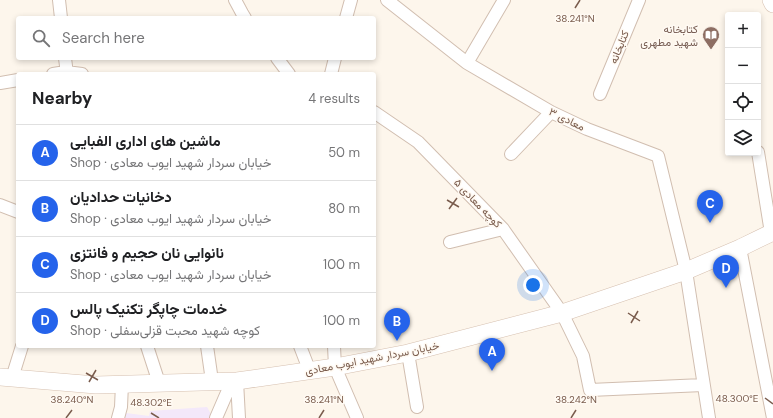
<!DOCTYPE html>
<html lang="en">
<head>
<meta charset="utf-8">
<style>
  body { margin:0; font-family:"DM Sans",Vazirmatn,sans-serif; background:#f2f2f2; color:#202124 }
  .controls { position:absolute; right:12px; top:12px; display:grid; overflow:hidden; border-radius:4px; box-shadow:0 2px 6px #0003 }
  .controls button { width:36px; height:36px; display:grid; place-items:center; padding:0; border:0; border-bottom:1px solid #e0e0e0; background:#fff; color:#202124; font:20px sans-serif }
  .you { position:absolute; left:533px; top:285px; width:14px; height:14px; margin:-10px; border:3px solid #fff; border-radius:50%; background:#1a73e8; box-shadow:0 0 0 6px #1a73e833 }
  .badge { display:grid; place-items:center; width:26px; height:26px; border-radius:50%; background:#2563eb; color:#fff; font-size:13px; font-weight:700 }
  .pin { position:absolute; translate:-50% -33px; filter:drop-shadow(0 1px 2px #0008) }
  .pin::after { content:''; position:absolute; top:21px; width:14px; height:12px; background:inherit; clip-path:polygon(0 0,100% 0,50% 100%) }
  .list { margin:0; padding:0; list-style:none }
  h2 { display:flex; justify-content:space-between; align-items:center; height:52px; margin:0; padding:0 16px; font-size:17px }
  h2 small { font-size:13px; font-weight:400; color:#757577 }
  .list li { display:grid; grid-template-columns:26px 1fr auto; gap:12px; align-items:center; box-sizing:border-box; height:56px; padding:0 16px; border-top:1px solid #e0e0e0 }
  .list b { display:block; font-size:15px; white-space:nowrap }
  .list p { margin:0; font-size:13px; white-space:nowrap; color:#757577 }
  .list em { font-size:13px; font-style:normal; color:#757577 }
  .icon { flex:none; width:22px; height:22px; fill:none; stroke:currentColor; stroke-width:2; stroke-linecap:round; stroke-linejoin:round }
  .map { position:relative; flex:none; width:773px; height:418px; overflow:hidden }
  .search { position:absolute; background:#fff; box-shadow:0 2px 6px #0003; left:16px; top:16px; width:360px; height:44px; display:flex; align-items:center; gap:10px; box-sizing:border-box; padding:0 14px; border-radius:4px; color:#757577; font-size:15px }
  .panel { position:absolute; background:#fff; box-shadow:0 2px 6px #0003; left:16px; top:72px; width:360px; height:276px; border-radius:4px }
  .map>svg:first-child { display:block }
</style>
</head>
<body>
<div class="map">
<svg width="773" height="418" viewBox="0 0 773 418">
  <rect width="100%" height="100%" fill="#fdf6ec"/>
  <!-- education -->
  <path fill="#f3e8fa" d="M207,407L211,414L209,418H123L126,413L149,416L150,411Z"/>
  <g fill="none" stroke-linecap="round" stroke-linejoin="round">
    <!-- minor casing -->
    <g stroke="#d1beb0" stroke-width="14">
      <path id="minor" d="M59,0L61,18
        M235,0L242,13L245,18
        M387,0L467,63L551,112L587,129L658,156L686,271L709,418
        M346,18L351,0
        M65,58L67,74
        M277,58L289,74
        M467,63L504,0
        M53,74L66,72L82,74
        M331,74L335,58
        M0,83L18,80
        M600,94L639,0
        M374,112L418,142L503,229L562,313L583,356L590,390L703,385
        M758,152L771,233
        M511,154L551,112
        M0,205L18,212
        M450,242L503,229
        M740,248L773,418
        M147,346L159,383
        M207,346L212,381
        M300,346L310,372
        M334,346L335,367L357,418
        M408,353L417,407
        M12,378L22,346
        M237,381L239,418
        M118,418L121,407L122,384
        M216,418L232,381"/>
    </g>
    <!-- secondary casing -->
    <g stroke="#d6c0b0" stroke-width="18">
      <path id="secondary" d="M771,0L773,4
        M0,377L96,385L237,381L335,367L408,353L562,313L686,271L740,248L773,232"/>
    </g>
    <!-- minor -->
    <use href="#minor" stroke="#fff" stroke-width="12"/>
    <!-- secondary -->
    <use href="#secondary" stroke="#fff" stroke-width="17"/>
  </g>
  <!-- ticks -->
  <path fill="none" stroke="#7a5c4d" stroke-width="1.5" d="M575,8L580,0M447,200L459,207M449,209L457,198M628,313L640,321M631,323L638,311M86,373L98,380M89,382L96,370M765,398L773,404M151,413L159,418M66,418L72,410M319,418L324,410M571,418L576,410"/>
  <!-- icons -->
  <defs>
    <g id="library-pin" transform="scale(0.9)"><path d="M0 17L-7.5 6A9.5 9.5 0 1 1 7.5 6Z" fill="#8d6e63" stroke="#fffaf3"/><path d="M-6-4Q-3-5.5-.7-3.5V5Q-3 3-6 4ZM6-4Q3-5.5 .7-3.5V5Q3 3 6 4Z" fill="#fff"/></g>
  </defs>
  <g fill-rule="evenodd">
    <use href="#library-pin" x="711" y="35"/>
  </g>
  <g text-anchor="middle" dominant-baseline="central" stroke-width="3" stroke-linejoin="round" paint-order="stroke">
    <!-- education labels -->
    <g font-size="11" fill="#785e54" stroke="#fffaf3" text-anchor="end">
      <text x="698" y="29">کتابخانه<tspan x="698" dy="13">شهید مطهری</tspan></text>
    </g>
    <!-- street labels -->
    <g font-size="11" fill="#7a5c4d" stroke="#fffaf3">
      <text transform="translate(619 47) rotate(-68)">کتابخانه</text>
      <text transform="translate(567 119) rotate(26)">معادی ۳</text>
      <text transform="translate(478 203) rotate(46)">کوچه معادی ۵</text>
      <text transform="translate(372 358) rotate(-11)">خیابان سردار شهید ایوب معادی</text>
    </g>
  </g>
  <g font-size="10" text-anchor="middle" fill="#7a5c4d" stroke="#fffaf3" stroke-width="3" stroke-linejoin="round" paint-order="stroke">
    <text x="575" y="22">38.241°N</text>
    <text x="737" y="402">48.300°E</text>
    <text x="72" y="403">38.240°N</text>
    <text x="324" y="403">38.241°N</text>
    <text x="576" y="403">38.242°N</text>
    <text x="151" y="406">48.302°E</text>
  </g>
</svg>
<div class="controls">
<button>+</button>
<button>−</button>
<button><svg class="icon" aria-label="locate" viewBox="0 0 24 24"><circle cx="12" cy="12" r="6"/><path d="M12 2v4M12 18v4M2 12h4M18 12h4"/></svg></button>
<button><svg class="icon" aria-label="layers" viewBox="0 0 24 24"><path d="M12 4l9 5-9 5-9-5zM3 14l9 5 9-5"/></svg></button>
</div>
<div class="you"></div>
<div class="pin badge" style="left:492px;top:371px">A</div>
<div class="pin badge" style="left:397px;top:341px">B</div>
<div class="pin badge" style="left:710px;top:223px">C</div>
<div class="pin badge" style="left:726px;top:288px">D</div>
<div class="search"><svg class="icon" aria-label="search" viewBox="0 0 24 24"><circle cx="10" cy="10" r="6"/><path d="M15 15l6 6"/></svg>Search here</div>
<section class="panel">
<h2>Nearby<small>4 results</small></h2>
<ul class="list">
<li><span class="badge">A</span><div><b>ماشین های اداری الفبایی</b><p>Shop · خیابان سردار شهید ایوب معادی</p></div><em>50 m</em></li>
<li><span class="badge">B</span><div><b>دخانیات حدادیان</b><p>Shop · خیابان سردار شهید ایوب معادی</p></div><em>80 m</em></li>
<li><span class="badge">C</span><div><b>نانوایی نان حجیم و فانتزی</b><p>Shop · خیابان سردار شهید ایوب معادی</p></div><em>100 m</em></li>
<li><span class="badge">D</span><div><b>خدمات چاپگر تکنیک پالس</b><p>Shop · کوچه شهید محبت قزلی‌سفلی</p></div><em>100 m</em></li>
</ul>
</section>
</div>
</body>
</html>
